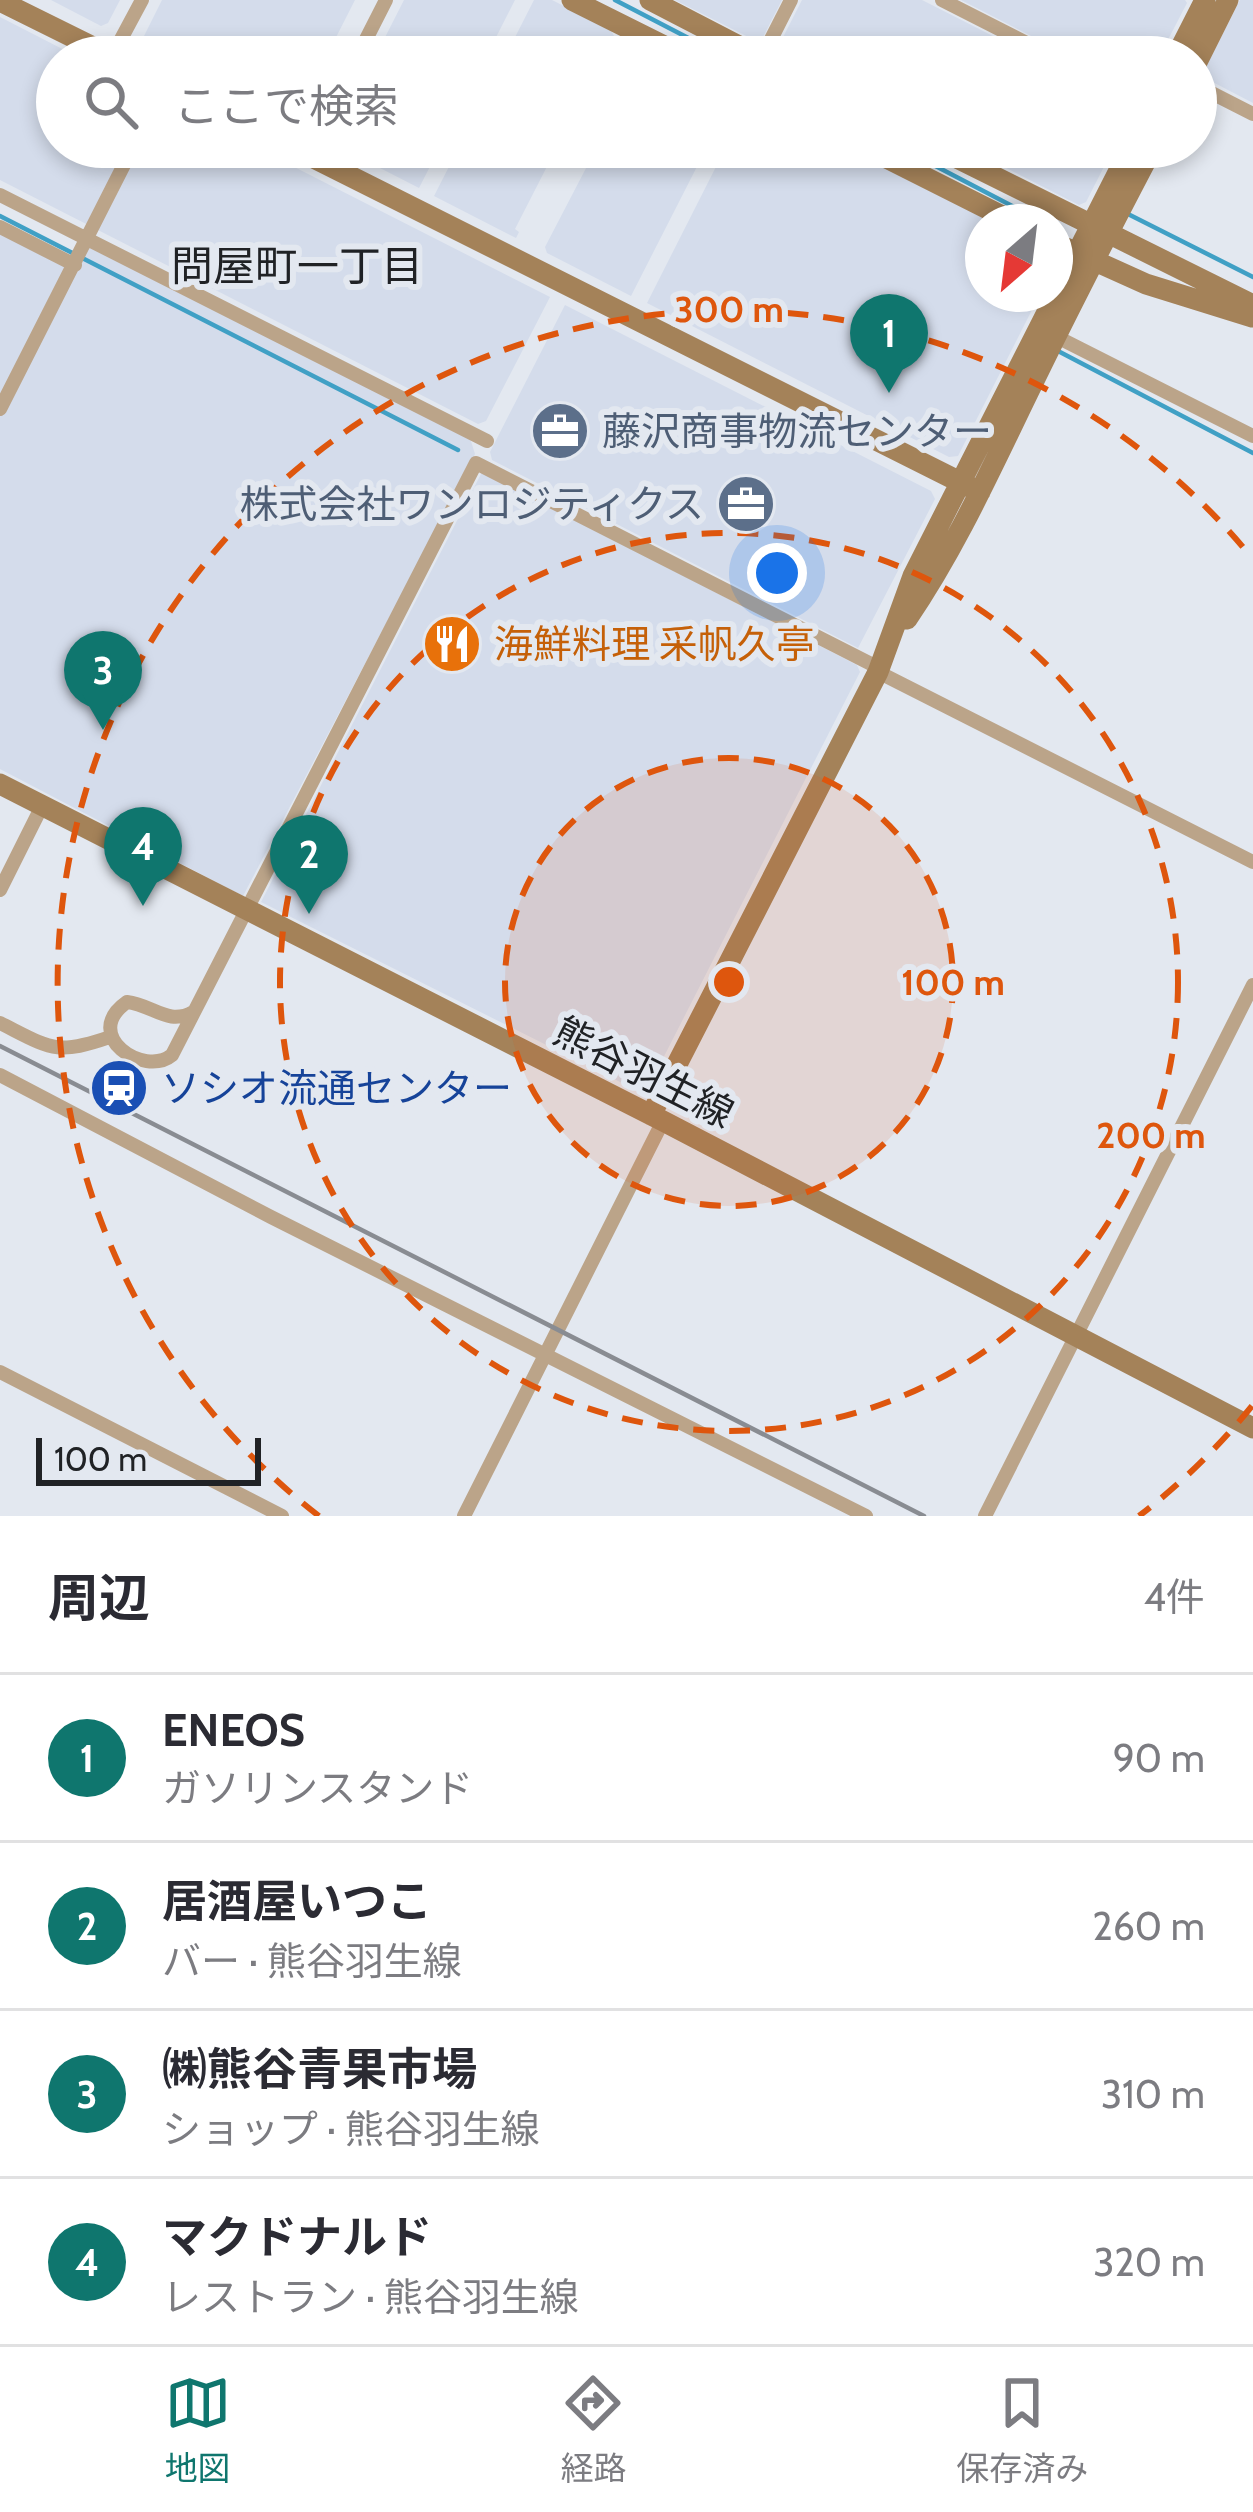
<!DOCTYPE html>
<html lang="ja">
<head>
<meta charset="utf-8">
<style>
  body { margin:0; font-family:Cabin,"Noto Sans JP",sans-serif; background:#f2f2f3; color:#2b2b33 }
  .compass { position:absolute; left:965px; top:204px; width:108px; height:108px; border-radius:50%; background:#fff; box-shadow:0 6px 18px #0003; rotate:208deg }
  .scale { position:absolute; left:36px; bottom:30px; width:225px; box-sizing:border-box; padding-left:12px; border:6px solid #202225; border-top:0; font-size:33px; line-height:42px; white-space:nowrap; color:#202225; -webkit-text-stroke:9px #e3e8f0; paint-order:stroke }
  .you { position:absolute; left:777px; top:573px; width:42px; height:42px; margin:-30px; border:9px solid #fff; border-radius:50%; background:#1a73e8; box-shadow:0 0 0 18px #1a73e833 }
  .badge { display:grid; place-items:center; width:78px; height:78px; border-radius:50%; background:#0f766e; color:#fff; font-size:39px; font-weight:700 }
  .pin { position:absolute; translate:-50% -99px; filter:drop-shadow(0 3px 6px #0008) }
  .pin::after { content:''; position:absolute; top:63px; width:42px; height:36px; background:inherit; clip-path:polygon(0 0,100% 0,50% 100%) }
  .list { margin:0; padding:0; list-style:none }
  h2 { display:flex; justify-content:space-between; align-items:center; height:156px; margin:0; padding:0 48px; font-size:51px }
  h2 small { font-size:39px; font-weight:400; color:#7c7c81 }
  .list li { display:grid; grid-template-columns:78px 1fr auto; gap:36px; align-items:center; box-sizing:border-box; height:168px; padding:0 48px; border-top:3px solid #e1e1e2 }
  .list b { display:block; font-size:45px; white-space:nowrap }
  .list p { margin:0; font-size:39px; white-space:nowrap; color:#7c7c81 }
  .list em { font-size:39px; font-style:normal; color:#7c7c81 }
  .icon { flex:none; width:66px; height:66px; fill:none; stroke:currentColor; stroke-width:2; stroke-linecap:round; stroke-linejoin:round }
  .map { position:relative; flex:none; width:1253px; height:1516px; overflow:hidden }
  .search { position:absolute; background:#fff; box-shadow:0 6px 18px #0003; left:36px; right:36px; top:36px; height:132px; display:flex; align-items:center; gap:30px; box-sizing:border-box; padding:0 42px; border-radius:66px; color:#7c7c81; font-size:45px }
  .sheet { height:828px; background:#fff }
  nav { display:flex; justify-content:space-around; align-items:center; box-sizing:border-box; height:168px; border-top:3px solid #e1e1e2; background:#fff; font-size:33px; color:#7c7c81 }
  nav a { display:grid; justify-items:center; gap:6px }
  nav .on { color:#0f766e }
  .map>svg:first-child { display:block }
</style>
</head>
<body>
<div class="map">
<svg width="1253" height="1516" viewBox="0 0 1253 1516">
  <rect width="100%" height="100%" fill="#e3e8f0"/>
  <!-- built -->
  <path fill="#d4dceb" d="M51,0H120L108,23L101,26Z
    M162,0H355L326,57H167L140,44Z
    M404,0H515L486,57H375Z
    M534,0H552L611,30L614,36L603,57H505Z
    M675,0H782L760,43Z
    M802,0H922L1034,57H787L776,51Z
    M961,0H1185L1187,3L1159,57H1072Z
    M1240,0H1253V103L1201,76Z
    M0,17L78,57H57V147H255L550,297L486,421L478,424L0,180Z
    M339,147H440L419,188Z
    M459,147H557L515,229L519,232L516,238L434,196Z
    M597,147H707L631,296L547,253L545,247Z
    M726,147H844L991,222H983V294H1040L958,456L949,457L647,303Z
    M965,147H1114L1086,202L1079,205Z
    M0,231L74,268L88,244L470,438L475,454L243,896L0,769Z
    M565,305L931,491L935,499L858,648L492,460L490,452Z
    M482,472L857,665L860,672L653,1078L628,1086L261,902Z"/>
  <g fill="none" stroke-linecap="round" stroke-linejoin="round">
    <!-- stream -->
    <path stroke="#40a0c5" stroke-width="4.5" d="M615,0L725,57
      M899,147L1037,219
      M1124,212L1253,277
      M0,216L458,450
      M1058,351L1253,453"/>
    <!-- street -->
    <path stroke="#bba489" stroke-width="14" d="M942,0L1054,57
      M112,56L142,0
      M357,57L386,0
      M762,57L791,0
      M1196,85L1253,114
      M0,195L487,441
      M0,227L75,265
      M1055,336L1253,436
      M0,409L133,147
      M878,672L1253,862
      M0,890L42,806
      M193,1012C168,1026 153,1005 127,1002C80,1035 144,1078 172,1055L476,463L879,668
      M0,1023C50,1048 55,1056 110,1037
      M0,1075L271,1217L866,1516
      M0,1372L282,1516
      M464,1516L663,1121
      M985,1516L1253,985"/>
    <!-- secondary -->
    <path stroke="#a48259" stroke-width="21" d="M572,0L686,57
      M650,0L760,57
      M0,1L113,57
      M1176,57L1205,0
      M1196,64L1228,0
      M292,147L980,492
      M865,147L1014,222
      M935,147L1253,305
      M1055,243L1146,284L1252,317
      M907,619C955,549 991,469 1028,393C1068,310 1110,229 1153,147
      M0,784L663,1121L1253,1428
      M651,1115L878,672L913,576L1131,147"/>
    <!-- rail -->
    <path stroke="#898c92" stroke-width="4.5" d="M0,1046L924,1516"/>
  </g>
  <!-- distance rings -->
  <circle cx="729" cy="982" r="224" fill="#de560d" fill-opacity=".12"/>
  <g fill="none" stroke="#de560d" stroke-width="6" stroke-dasharray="21 15">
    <circle cx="729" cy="982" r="224"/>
    <circle cx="729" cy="982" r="449"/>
    <path d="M1252 1406A673 673 0 0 1 1139 1516M319 1516A673 673 0 1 1 1252 558"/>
  </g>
  <!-- icons -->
  <defs>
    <g id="office-disc" transform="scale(3)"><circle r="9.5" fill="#5c6f8a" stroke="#e3e8f0"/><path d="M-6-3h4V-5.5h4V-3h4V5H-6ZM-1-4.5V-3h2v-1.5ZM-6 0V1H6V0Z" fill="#fff"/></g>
    <g id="restaurant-disc" transform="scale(3)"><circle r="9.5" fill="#e8710a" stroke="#e3e8f0"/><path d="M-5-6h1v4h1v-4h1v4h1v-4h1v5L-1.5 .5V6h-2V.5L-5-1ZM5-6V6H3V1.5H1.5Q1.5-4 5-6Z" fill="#fff"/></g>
    <g id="station-disc" transform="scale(3)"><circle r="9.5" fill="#1a4fb4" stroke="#e3e8f0"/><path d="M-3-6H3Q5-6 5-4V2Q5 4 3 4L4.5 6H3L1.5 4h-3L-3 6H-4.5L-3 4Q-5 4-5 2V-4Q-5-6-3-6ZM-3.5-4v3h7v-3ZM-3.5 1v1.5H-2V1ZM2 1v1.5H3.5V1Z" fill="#fff"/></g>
  </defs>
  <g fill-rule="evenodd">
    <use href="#office-disc" x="560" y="431"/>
    <use href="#office-disc" x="746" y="504"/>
    <use href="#restaurant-disc" x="452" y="644"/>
    <use href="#station-disc" x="119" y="1088"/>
  </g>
  <g text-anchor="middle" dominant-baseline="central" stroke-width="12" stroke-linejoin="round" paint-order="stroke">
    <!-- service labels -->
    <g font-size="39" fill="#4e5e75" stroke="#e3e8f0" text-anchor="start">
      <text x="602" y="431">藤沢商事物流センター</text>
      <text x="704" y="504" text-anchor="end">株式会社ワンロジティクス</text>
    </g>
    <!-- food labels -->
    <g font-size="39" fill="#c56008" stroke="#e3e8f0" text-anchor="start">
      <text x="494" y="644">海鮮料理 采帆久亭</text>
    </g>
    <!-- street labels -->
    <g font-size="39" fill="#202225" stroke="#e3e8f0">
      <text transform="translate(644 1072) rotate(27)">熊谷羽生線</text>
    </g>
    <!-- transit labels -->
    <g font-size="39" fill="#164399" stroke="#e3e8f0" text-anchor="start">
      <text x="161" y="1088">ソシオ流通センター</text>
    </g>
    <!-- neighbourhood labels -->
    <g font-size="42" fill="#202225" stroke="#e3e8f0">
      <text x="297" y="266">問屋町一丁目</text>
    </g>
  </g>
  <circle cx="729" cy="982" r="18" fill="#de560d" stroke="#e3e8f0" stroke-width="6"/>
  <g font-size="36" text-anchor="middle" font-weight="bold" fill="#de560d" stroke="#e3e8f0" stroke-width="12" stroke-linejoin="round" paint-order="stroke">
    <text x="729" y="322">300 m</text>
    <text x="953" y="995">100 m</text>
    <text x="1151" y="1148">200 m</text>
  </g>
</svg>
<svg class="compass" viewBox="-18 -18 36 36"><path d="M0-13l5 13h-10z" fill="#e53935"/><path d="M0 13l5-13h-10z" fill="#7c7c81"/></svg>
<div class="scale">100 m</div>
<div class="you"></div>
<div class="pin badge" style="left:889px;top:393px">1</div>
<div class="pin badge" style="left:309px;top:914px">2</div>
<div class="pin badge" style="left:103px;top:730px">3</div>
<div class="pin badge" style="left:143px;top:906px">4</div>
<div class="search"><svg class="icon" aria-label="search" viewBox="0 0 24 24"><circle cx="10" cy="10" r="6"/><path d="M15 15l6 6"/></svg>ここで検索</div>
</div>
<section class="sheet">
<h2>周辺<small>4件</small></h2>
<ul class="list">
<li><span class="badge">1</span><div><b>ENEOS</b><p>ガソリンスタンド</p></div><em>90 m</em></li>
<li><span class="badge">2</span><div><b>居酒屋いつこ</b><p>バー · 熊谷羽生線</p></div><em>260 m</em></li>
<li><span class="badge">3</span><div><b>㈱熊谷青果市場</b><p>ショップ · 熊谷羽生線</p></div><em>310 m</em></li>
<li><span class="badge">4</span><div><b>マクドナルド</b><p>レストラン · 熊谷羽生線</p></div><em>320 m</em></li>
</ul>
</section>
<nav>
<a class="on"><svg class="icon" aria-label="map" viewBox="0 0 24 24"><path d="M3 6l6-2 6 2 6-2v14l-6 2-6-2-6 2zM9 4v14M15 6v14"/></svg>地図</a>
<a><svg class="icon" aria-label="directions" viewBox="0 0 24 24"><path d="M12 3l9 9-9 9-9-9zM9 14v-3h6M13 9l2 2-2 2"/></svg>経路</a>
<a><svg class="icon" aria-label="saved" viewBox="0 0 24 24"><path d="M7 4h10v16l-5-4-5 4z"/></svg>保存済み</a>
</nav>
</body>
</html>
